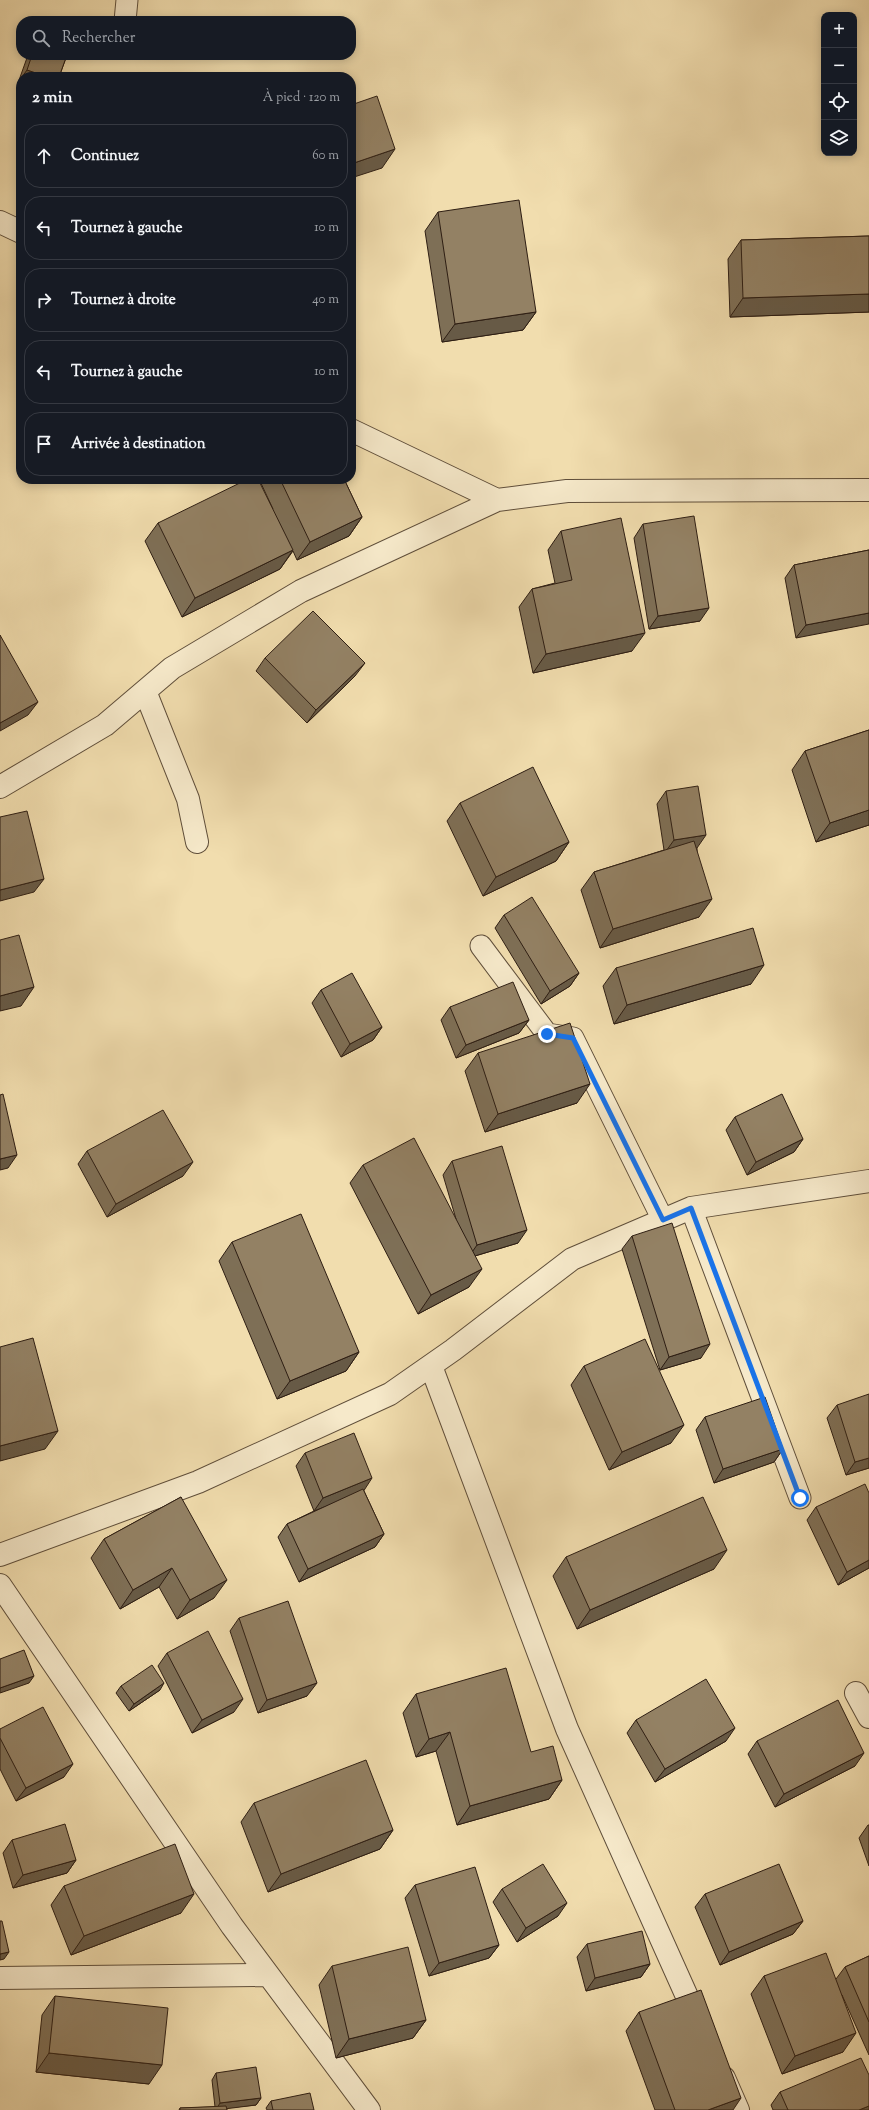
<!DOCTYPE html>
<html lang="fr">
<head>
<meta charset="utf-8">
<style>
  body { margin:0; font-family:"Sorts Mill Goudy",serif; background:#20242c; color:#f1f3f6 }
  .controls { position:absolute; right:12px; top:12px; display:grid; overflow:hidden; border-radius:8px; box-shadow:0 2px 10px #0003 }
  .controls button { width:36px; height:36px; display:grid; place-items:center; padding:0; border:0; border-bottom:1px solid #363941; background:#171b24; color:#f1f3f6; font:20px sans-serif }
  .stop { position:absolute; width:12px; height:12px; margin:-9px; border:3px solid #1a73e8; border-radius:50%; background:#fff }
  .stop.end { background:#1a73e8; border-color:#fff; box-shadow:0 1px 4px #0008 }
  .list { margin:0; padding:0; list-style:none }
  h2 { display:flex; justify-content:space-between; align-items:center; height:52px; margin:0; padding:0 16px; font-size:17px }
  h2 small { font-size:13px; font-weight:400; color:#9ea1a6 }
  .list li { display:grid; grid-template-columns:26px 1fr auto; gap:12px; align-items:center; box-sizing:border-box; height:64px; margin:0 8px 8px; padding:0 8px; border:1px solid #363941; border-radius:16px }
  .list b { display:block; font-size:15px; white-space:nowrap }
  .list em { font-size:13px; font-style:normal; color:#9ea1a6 }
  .icon { flex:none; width:22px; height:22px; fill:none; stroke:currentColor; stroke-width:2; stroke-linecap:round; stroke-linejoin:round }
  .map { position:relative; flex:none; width:869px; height:2110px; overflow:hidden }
  .search { position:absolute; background:#171b24; box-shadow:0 2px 10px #0003; left:16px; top:16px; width:340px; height:44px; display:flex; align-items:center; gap:10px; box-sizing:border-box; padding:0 14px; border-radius:16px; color:#9ea1a6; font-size:15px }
  .panel { position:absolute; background:#171b24; box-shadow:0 2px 10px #0003; left:16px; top:72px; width:340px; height:412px; border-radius:16px }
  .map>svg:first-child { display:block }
</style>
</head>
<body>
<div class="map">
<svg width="869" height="2110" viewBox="0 0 869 2110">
  <rect width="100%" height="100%" fill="#f1ddae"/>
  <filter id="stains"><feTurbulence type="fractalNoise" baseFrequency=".005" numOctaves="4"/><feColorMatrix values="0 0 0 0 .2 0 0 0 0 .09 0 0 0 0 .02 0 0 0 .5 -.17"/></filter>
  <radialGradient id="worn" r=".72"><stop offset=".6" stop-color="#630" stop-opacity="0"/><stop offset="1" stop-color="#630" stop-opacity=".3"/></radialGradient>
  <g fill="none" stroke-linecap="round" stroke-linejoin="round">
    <!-- lane casing -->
    <g stroke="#5f4e3a" stroke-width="23">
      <path id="lane" d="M125,21L127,0
        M481,946L547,1034L573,1038L663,1220
        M691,1208L800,1498"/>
    </g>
    <!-- street casing -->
    <g stroke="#5f4e3a" stroke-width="24">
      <path id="street" d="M0,222L21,232
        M351,430L497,500L567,491L869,490
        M145,691L188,799L197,842
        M0,787L105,725L172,668L301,591L497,500
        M431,1366L567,1729L698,2021
        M0,1555L198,1482L390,1394L453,1350L572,1259L691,1208L869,1181
        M0,1585L232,1926L369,2110
        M856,1693L869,1717
        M0,1978L267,1975
        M724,2078L738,2110"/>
    </g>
    <!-- lane -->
    <use href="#lane" stroke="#f6e9ca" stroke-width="21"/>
    <!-- street -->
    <use href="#street" stroke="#f6e9ca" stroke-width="22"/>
  </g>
  <!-- wall -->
  <path fill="#7e6f56" stroke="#2e1e13" d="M28,55H67L59,77H21V84L18,83Z
    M438,212L536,312L523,330L442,342L425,231Z
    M869,236V312L730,317L728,259L741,240Z
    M259,479H344L362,517L349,536L297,560L293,551L280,569L182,617L145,541L158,523L273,509Z
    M643,524L700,621L649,629L634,538Z
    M561,531L632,651L533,673L519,607L532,589L555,583L548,550Z
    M869,550L796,638L785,578L794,565Z
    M265,658L355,676L307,723L256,671Z
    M869,730V825L816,842L792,770L805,751Z
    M666,791L697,848L699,917L600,948L581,890L594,872L664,850L657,804Z
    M460,803L569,842L556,861L483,896L447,821Z
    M504,915L579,973L570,986L541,1004L495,928Z
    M616,968L751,984L614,1024L603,986Z
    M321,990L382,1027L373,1040L341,1057L312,1003Z
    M450,1007L529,1020L519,1033L456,1058L441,1020Z
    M478,1053L577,1103L485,1132L465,1071Z
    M735,1117L803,1139L794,1152L747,1175L726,1130Z
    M87,1151L183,1176L107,1217L78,1164Z
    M452,1161L518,1243L475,1256L469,1287L418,1314L350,1183L363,1165L456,1219L443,1175Z
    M632,1236L701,1358L660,1370L622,1249Z
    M232,1242L359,1352L346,1371L277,1399L219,1261Z
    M584,1366L671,1443L609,1470L571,1385Z
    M837,1405L869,1468L846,1475L827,1418Z
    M705,1417L783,1449L774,1462L714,1483L696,1430Z
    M305,1453L364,1491L384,1534L375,1547L299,1582L278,1537L287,1524L314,1511L296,1466Z
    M181,1497L214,1598L177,1619L159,1587L120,1609L91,1558L104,1539Z
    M816,1507L869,1568L838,1585L807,1520Z
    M566,1557L714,1569L577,1629L553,1576Z
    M239,1618L307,1696L258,1713L230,1631Z
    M167,1653L234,1712L192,1733L158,1666Z
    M121,1686L160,1690L129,1711L116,1693Z
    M416,1694L562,1780L549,1799L457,1825L436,1751L416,1757L403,1713Z
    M636,1720L726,1741L655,1782L627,1733Z
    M0,1729L64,1777L16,1801L0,1769Z
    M757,1741L855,1766L775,1807L748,1754Z
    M254,1803L393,1830L380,1849L268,1892L241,1822Z
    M868,1825H869V1866L859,1838Z
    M12,1840L76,1860L67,1873L13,1888L3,1853Z
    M415,1885L499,1945L489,1958L429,1976L405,1898Z
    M64,1886L181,1913L71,1955L51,1905Z
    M502,1889L558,1916L517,1942L493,1902Z
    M705,1894L803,1921L793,1934L720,1965L695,1907Z
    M587,1944L650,1964L641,1977L586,1991L577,1957Z
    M869,1956V2055L842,1995L843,2052L782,2074L751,1994L764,1976L836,1979L845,1967Z
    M332,1966L426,2020L413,2038L336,2058L319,1985Z
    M55,1996L149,2084L36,2072L42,2015Z
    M639,2012L733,2110H655L626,2031Z
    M216,2073L261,2098L256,2105L226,2108L227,2110H179L180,2108L215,2107L212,2080Z
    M780,2092L869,2110H773L771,2105Z
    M271,2101L314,2110H267L266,2108Z"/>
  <!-- shaded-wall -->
  <path fill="#675a46" stroke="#2e1e13" d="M27,70L48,77H22Z
    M21,78V84L18,83Z
    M395,149L382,168L351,178V164Z
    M869,294V312L730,317L743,298Z
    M536,312L523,330L442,342L455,324Z
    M362,517L349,536L297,560L310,542Z
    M293,550L280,569L182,617L195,598Z
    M709,608L700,621L649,629L658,616Z
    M869,613V624L796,638L806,625Z
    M645,633L632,651L533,673L546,654Z
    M365,663L355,676L307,723L316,710Z
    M38,702L28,715L0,731V723Z
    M869,810V825L816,842L830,823Z
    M706,835L697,848L664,854L674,840Z
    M569,842L556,861L483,896L496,877Z
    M44,879L34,892L0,901V890Z
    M712,899L699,917L600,948L613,929Z
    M764,965L751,984L614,1024L627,1005Z
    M579,973L570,986L541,1004L550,991Z
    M34,987L21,1006L0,1011V996Z
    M529,1020L519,1033L456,1058L466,1045Z
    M382,1027L373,1040L341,1057L350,1044Z
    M590,1084L577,1103L485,1132L498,1114Z
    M803,1139L794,1152L747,1175L756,1162Z
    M17,1155L8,1168L0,1170V1159Z
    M193,1162L183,1176L107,1217L116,1204Z
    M527,1230L518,1243L468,1258L477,1245Z
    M482,1269L469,1287L418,1314L431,1295Z
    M710,1344L701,1358L660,1370L669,1357Z
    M359,1352L346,1371L277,1399L290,1381Z
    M684,1425L671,1443L609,1470L622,1452Z
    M58,1431L45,1449L0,1461V1446Z
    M783,1449L774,1462L714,1483L723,1469Z
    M869,1458V1468L846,1475L855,1462Z
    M372,1478L363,1492L314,1511L323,1498Z
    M384,1534L375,1547L299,1582L308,1569Z
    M727,1550L714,1569L577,1629L590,1610Z
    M869,1560V1568L838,1585L847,1572Z
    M172,1568L159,1587L120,1609L133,1590Z
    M227,1580L214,1598L177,1619L190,1600Z
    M34,1676L29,1683L0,1693V1688Z
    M164,1683L160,1690L129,1711L134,1704Z
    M317,1683L307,1696L258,1713L267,1700Z
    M243,1699L234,1712L192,1733L202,1720Z
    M735,1728L726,1741L655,1782L665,1769Z
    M450,1732L436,1751L416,1757L429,1739Z
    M864,1753L855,1766L775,1807L784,1794Z
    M73,1764L64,1777L16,1801L26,1788Z
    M562,1780L549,1799L457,1825L470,1806Z
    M393,1830L380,1849L268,1892L281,1874Z
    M76,1860L67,1873L13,1888L23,1875Z
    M194,1894L181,1913L71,1955L84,1936Z
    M567,1903L558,1916L517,1942L526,1928Z
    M803,1921L793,1934L720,1965L729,1952Z
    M499,1945L489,1958L429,1976L439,1963Z
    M9,1952L4,1959L0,1960V1954Z
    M650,1964L641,1977L586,1991L595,1978Z
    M426,2020L413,2038L336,2058L349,2039Z
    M856,2033L843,2052L782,2074L795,2056Z
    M49,2053L162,2065L149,2084L36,2072Z
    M261,2098L256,2105L216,2110L220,2103Z
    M741,2098L733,2110H708Z
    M869,2106V2110H859Z"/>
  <!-- building -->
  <path fill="#938164" stroke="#2e1e13" d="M32,55H67L59,77H48L27,70Z
    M377,96L395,149L351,164V105Z
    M519,200L536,312L455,324L438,212Z
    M869,236V294L743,298L741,240Z
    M248,479H258L293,550L195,598L158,523Z
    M280,479H344L362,517L310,542Z
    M694,516L709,608L658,616L643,524Z
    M621,518L645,633L546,654L532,589L572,580L561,531Z
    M869,550V613L806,625L794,565Z
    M313,611L365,663L316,710L265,658Z
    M0,635L38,702L0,723Z
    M869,730V810L830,823L805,751Z
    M533,767L569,842L496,877L460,803Z
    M698,786L706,835L674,840L666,791Z
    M27,811L44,879L0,890V817Z
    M694,841L712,899L613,929L594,872Z
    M532,897L579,973L550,991L504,915Z
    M753,928L764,965L627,1005L616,968Z
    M19,935L34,987L0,996V940Z
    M352,973L382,1027L350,1044L321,990Z
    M513,982L529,1020L466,1045L450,1007Z
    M570,1023L590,1084L498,1114L478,1053Z
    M3,1094L17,1155L0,1159V1095Z
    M782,1094L803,1139L756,1162L735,1117Z
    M163,1110L193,1162L116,1204L87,1151Z
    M414,1138L482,1269L431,1295L363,1165Z
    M502,1146L527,1230L477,1245L452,1161Z
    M301,1214L359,1352L290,1381L232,1242Z
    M672,1223L710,1344L669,1357L632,1236Z
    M33,1338L58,1431L0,1446V1347Z
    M645,1339L684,1425L622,1452L584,1366Z
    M869,1394V1458L855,1462L837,1405Z
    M765,1397L783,1449L723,1469L705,1417Z
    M354,1433L372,1478L323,1498L305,1453Z
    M865,1484L869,1493V1560L847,1572L816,1507Z
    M363,1489L384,1534L308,1569L287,1524Z
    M181,1497L227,1580L190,1600L172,1568L133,1590L104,1539Z
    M703,1497L727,1550L590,1610L566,1557Z
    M288,1601L317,1683L267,1700L239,1618Z
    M208,1631L243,1699L202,1720L167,1653Z
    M24,1650L34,1676L0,1688V1659Z
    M152,1665L164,1683L134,1704L121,1686Z
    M506,1668L531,1752L553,1746L562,1780L470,1806L450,1732L429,1739L416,1694Z
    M706,1679L735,1728L665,1769L636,1720Z
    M838,1700L864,1753L784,1794L757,1741Z
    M43,1707L73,1764L26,1788L0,1738V1729Z
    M366,1760L393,1830L281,1874L254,1803Z
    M65,1824L76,1860L23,1875L12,1840Z
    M175,1844L194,1894L84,1936L64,1886Z
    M543,1864L567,1903L526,1928L502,1889Z
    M779,1864L803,1921L729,1952L705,1894Z
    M475,1867L499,1945L439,1963L415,1885Z
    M0,1921H2L9,1952L0,1954Z
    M642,1931L650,1964L595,1978L587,1944Z
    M408,1947L426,2020L349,2039L332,1966Z
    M826,1953L856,2033L795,2056L764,1976Z
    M869,1956V2022L845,1967Z
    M701,1990L741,2098L708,2110H675L639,2012Z
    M55,1996L168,2008L162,2065L49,2053Z
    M861,2058L869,2075V2106L859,2110H788L780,2092Z
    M256,2067L261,2098L220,2103L216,2073Z
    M310,2093L314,2110H273L271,2101Z
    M226,2106L227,2110H180V2108Z"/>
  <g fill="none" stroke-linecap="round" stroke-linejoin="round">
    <!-- route -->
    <path stroke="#1a73e8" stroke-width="5" d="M547,1034L573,1038L663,1220L691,1208L800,1498"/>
  </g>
  <rect width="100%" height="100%" filter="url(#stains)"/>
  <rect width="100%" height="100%" fill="url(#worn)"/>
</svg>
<div class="controls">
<button>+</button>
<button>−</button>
<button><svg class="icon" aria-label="locate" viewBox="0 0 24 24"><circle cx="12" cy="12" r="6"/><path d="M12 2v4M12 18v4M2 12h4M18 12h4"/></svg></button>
<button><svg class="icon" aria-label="layers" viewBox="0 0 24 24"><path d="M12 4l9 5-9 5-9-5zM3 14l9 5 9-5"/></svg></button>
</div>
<div class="stop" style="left:800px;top:1498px"></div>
<div class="stop end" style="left:547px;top:1034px"></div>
<div class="search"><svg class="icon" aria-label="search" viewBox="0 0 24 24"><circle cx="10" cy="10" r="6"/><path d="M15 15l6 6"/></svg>Rechercher</div>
<section class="panel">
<h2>2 min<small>À pied · 120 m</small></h2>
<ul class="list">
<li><svg class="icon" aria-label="ahead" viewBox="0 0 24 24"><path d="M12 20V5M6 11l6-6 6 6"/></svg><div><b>Continuez</b></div><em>60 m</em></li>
<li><svg class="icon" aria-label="left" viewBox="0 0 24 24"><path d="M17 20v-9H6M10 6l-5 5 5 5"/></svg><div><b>Tournez à gauche</b></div><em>10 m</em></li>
<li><svg class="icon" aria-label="right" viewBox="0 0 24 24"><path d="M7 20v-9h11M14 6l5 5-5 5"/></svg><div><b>Tournez à droite</b></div><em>40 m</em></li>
<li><svg class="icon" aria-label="left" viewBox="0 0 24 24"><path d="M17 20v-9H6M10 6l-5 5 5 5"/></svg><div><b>Tournez à gauche</b></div><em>10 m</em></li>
<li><svg class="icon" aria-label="arrive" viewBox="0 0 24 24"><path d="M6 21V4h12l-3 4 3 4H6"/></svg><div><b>Arrivée à destination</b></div></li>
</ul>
</section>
</div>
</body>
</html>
